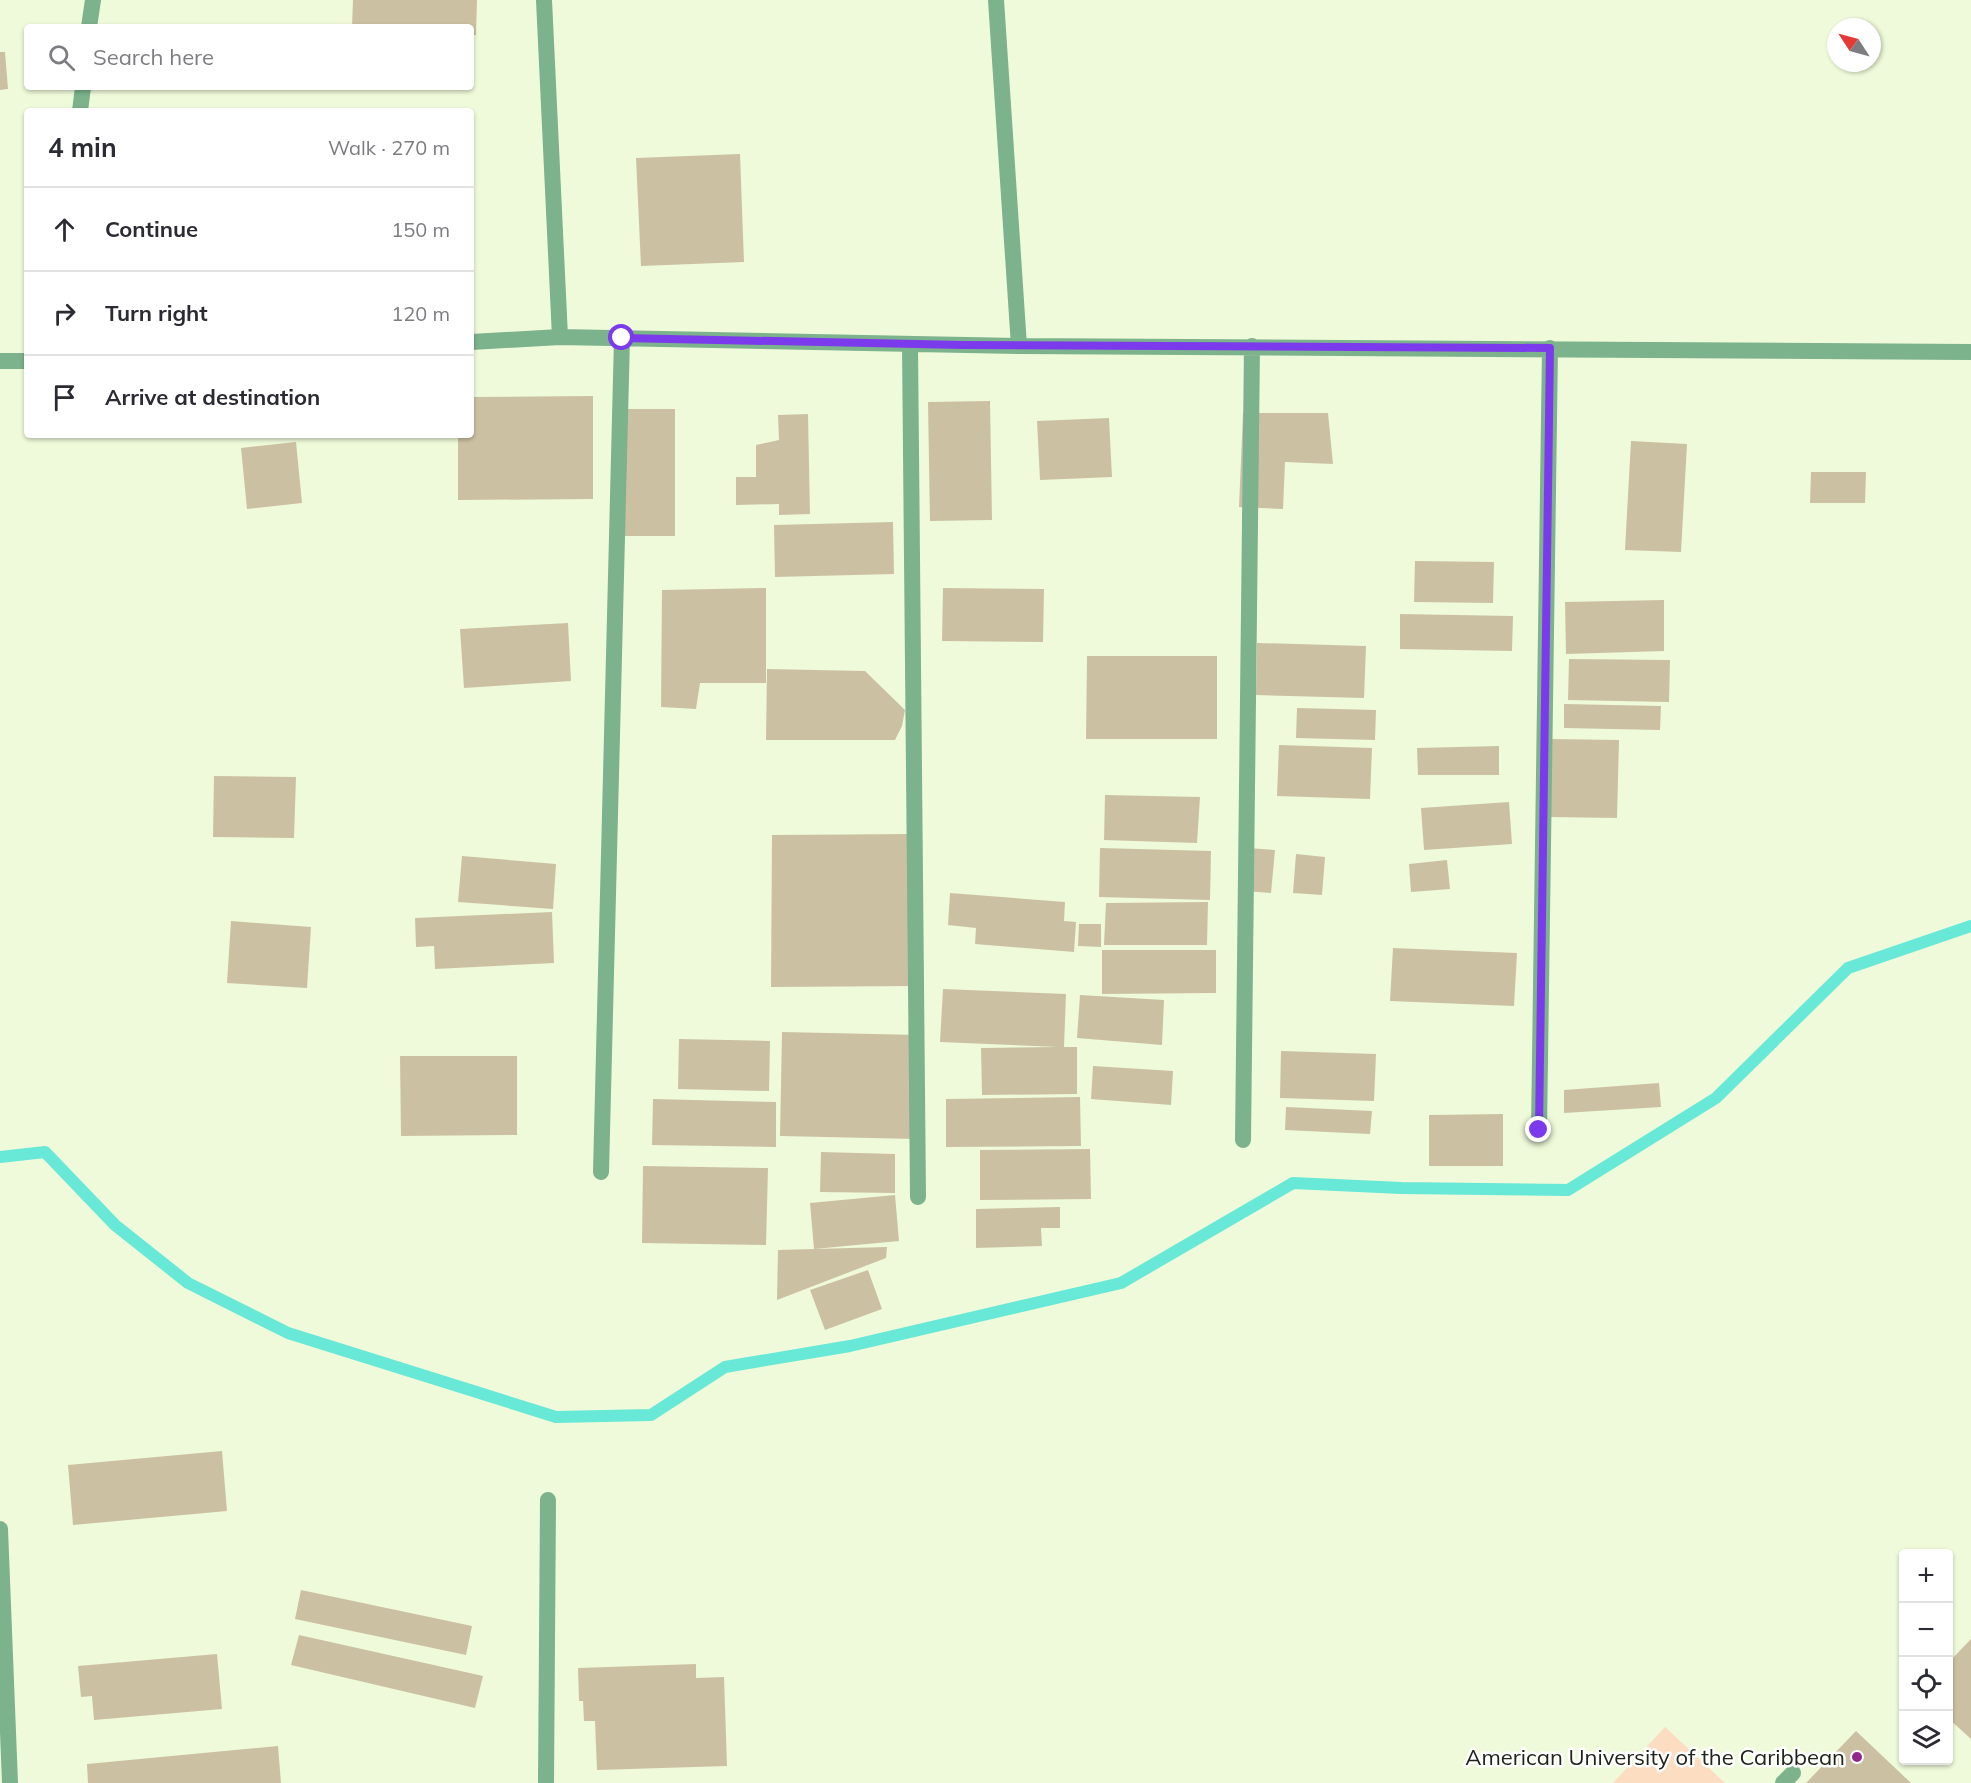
<!DOCTYPE html>
<html lang="en">
<head>
<meta charset="utf-8">
<style>
  body { margin:0; font-family:Mulish,sans-serif; background:#f2f2f3; color:#2b2b33 }
  .controls { position:absolute; right:18px; bottom:18px; display:grid; overflow:hidden; border-radius:6px; box-shadow:0 2px 4px #0004 }
  .controls button { width:54px; height:54px; display:grid; place-items:center; padding:0; border:0; border-bottom:2px solid #e1e1e2; background:#fff; color:#2b2b33; font:30px sans-serif }
  .compass { position:absolute; left:1827px; top:18px; width:54px; height:54px; border-radius:50%; background:#fff; box-shadow:0 2px 4px #0004; rotate:306deg }
  .stop { position:absolute; width:18px; height:18px; margin:-14px; border:4px solid #7c3aed; border-radius:50%; background:#fff }
  .stop.end { background:#7c3aed; border-color:#fff; box-shadow:0 2px 6px #0008 }
  .list { margin:0; padding:0; list-style:none }
  h2 { display:flex; justify-content:space-between; align-items:center; height:78px; margin:0; padding:0 24px; font-size:26px }
  h2 small { font-size:20px; font-weight:400; color:#7c7c81 }
  .list li { display:grid; grid-template-columns:39px 1fr auto; gap:18px; align-items:center; box-sizing:border-box; height:84px; padding:0 24px; border-top:2px solid #e1e1e2 }
  .list b { display:block; font-size:22px; white-space:nowrap }
  .list em { font-size:20px; font-style:normal; color:#7c7c81 }
  .icon { flex:none; width:33px; height:33px; fill:none; stroke:currentColor; stroke-width:2; stroke-linecap:round; stroke-linejoin:round }
  .map { position:relative; flex:none; width:1971px; height:1783px; overflow:hidden }
  .search { position:absolute; background:#fff; box-shadow:0 2px 4px #0004; left:24px; top:24px; width:450px; height:66px; display:flex; align-items:center; gap:15px; box-sizing:border-box; padding:0 21px; border-radius:6px; color:#7c7c81; font-size:22px }
  .panel { position:absolute; background:#fff; box-shadow:0 2px 4px #0004; left:24px; top:108px; width:450px; height:330px; border-radius:6px }
  .map>svg:first-child { display:block }
</style>
</head>
<body>
<div class="map">
<svg width="1971" height="1783" viewBox="0 0 1971 1783">
  <rect width="100%" height="100%" fill="#effada"/>
  <!-- green -->
  <path fill="#fcddc2" d="M1665,1727L1725,1783H1613Z"/>
  <g fill="none" stroke-linecap="round" stroke-linejoin="round">
    <!-- stream -->
    <path stroke="#68e8d7" stroke-width="12" d="M0,1157L45,1152L115,1225L188,1283L288,1333L556,1417L651,1415L725,1367L850,1346L1121,1283L1293,1183L1401,1188L1568,1190L1716,1098L1848,968L1971,926"/>
  </g>
  <!-- building -->
  <path fill="#cbc1a2" d="M353,0H477L476,35H471V27H352Z
    M0,52H5L8,89L0,90Z
    M740,154L744,262L641,266L636,158Z
    M593,396V499L458,500V435H471V397Z
    M990,401L992,520L930,521L928,402Z
    M620,409H675V536H620Z
    M1243,413H1328L1333,464L1285,462L1283,509L1239,507Z
    M808,414L810,514L779,515V504L736,505V477H756V445L779,440L778,415Z
    M1109,418L1112,477L1040,480L1037,421Z
    M1631,441L1687,444L1681,552L1625,550Z
    M296,442L302,503L247,509L241,448Z
    M1811,472H1866L1865,503H1810Z
    M893,522L894,574L775,577L774,525Z
    M1415,561L1494,562L1493,603L1414,602Z
    M766,588V683H700L696,709L661,707L662,590Z
    M943,588L1044,589L1043,642L942,641Z
    M1664,600V651L1566,654L1565,602Z
    M1400,614L1513,616L1512,651L1400,649Z
    M568,623L571,681L464,688L460,629Z
    M1257,643L1366,646L1364,698L1256,695Z
    M1087,656H1217V739H1086Z
    M1569,659L1670,660L1669,702L1568,700Z
    M767,669L865,671L905,710L902,726L895,740H766Z
    M1564,704L1661,706L1660,730L1564,728Z
    M1297,708L1376,710L1375,740L1296,738Z
    M1551,739L1619,740L1617,818L1549,817Z
    M1279,745L1372,748L1370,799L1277,796Z
    M1499,746V775H1418L1417,748Z
    M214,776L296,777L294,838L213,837Z
    M1105,795L1200,797L1197,843L1104,840Z
    M1509,802L1512,844L1424,850L1421,808Z
    M914,834V986L771,987L772,835Z
    M1100,848L1211,851L1210,900L1099,897Z
    M1248,848L1275,850L1271,893L1244,891Z
    M1296,854L1325,857L1322,895L1293,893Z
    M462,856L556,864L553,909L458,902Z
    M1447,860L1450,889L1411,892L1409,864Z
    M950,893L1065,902L1064,921L1076,922L1074,952L975,944L976,928L948,925Z
    M1208,902L1207,945H1104L1106,903Z
    M552,912L554,963L435,969L434,946L416,947L415,918Z
    M231,921L311,927L307,988L227,983Z
    M1079,924H1101V947L1078,946Z
    M1393,948L1517,953L1514,1006L1390,1001Z
    M1102,950H1216V993L1102,994Z
    M943,989L1066,994L1064,1047H1077V1094L982,1095L981,1048L1058,1047L940,1042Z
    M1080,995L1164,1000L1162,1045L1077,1038Z
    M782,1032L919,1035L916,1139L780,1136Z
    M679,1039L770,1041L769,1091L678,1089Z
    M1281,1051L1376,1054L1374,1101L1280,1098Z
    M400,1056H517V1135L401,1136Z
    M1093,1066L1173,1071L1171,1105L1091,1099Z
    M1659,1083L1661,1107L1564,1113V1090Z
    M1080,1097L1081,1146L946,1147V1099Z
    M653,1099L776,1102V1147L652,1145Z
    M1286,1107L1372,1111L1370,1134L1285,1130Z
    M1503,1114V1166H1429V1115Z
    M1090,1149L1091,1199L980,1200V1150Z
    M821,1152L895,1154V1193L820,1192Z
    M643,1166L768,1168L766,1245L642,1243Z
    M895,1195L899,1241L814,1249L810,1203Z
    M1060,1207V1228H1041L1042,1246L976,1248V1209Z
    M887,1247L886,1258L777,1300L778,1250Z
    M868,1270L882,1309L825,1330L810,1290Z
    M222,1451L227,1511L73,1525L68,1465Z
    M301,1590L472,1626L466,1655L295,1619Z
    M299,1635L483,1676L475,1708L291,1665Z
    M1971,1639V1739L1948,1718V1663Z
    M217,1654L222,1709L94,1720L92,1696L81,1697L78,1666Z
    M696,1664V1678L724,1677L727,1766L597,1770L595,1721H584L583,1701H579L578,1668Z
    M1856,1731L1911,1783H1806Z
    M278,1746L281,1783H88L87,1764Z"/>
  <g fill="none" stroke-linecap="round" stroke-linejoin="round">
    <!-- service -->
    <path stroke="#7cb28c" stroke-width="16" d="M1783,1783L1793,1773"/>
    <!-- minor -->
    <path stroke="#7cb28c" stroke-width="16" d="M544,0L560,337
      M996,0L1019,346
      M89,27L93,0
      M80,111L83,87
      M471,342L560,337L1019,346L1971,352
      M910,345L918,1197
      M0,361H27
      M1539,1130L1550,348
      M1243,1140L1252,346
      M601,1172L622,338
      M0,1529L10,1783
      M546,1783L548,1500"/>
  </g>
  <g fill="none" stroke-linecap="round" stroke-linejoin="round">
    <!-- route -->
    <path stroke="#7c3aed" stroke-width="8" d="M622,338L963,345L1550,348L1539,1130"/>
  </g>
  <!-- markers -->
  <circle fill="#92288c" stroke="#fff" stroke-width="2" cx="1857" cy="1757" r="6"/>
  <g text-anchor="middle" dominant-baseline="central" stroke-width="5" stroke-linejoin="round" paint-order="stroke">
    <!-- poi labels -->
    <g font-size="22" fill="#212519" stroke="#fff" text-anchor="end">
      <text x="1845" y="1757">American University of the Caribbean</text>
    </g>
  </g>
</svg>
<div class="controls">
<button>+</button>
<button>−</button>
<button><svg class="icon" aria-label="locate" viewBox="0 0 24 24"><circle cx="12" cy="12" r="6"/><path d="M12 2v4M12 18v4M2 12h4M18 12h4"/></svg></button>
<button><svg class="icon" aria-label="layers" viewBox="0 0 24 24"><path d="M12 4l9 5-9 5-9-5zM3 14l9 5 9-5"/></svg></button>
</div>
<svg class="compass" viewBox="-18 -18 36 36"><path d="M0-13l5 13h-10z" fill="#e53935"/><path d="M0 13l5-13h-10z" fill="#7c7c81"/></svg>
<div class="stop" style="left:622px;top:338px"></div>
<div class="stop end" style="left:1539px;top:1130px"></div>
<div class="search"><svg class="icon" aria-label="search" viewBox="0 0 24 24"><circle cx="10" cy="10" r="6"/><path d="M15 15l6 6"/></svg>Search here</div>
<section class="panel">
<h2>4 min<small>Walk · 270 m</small></h2>
<ul class="list">
<li><svg class="icon" aria-label="ahead" viewBox="0 0 24 24"><path d="M12 20V5M6 11l6-6 6 6"/></svg><div><b>Continue</b></div><em>150 m</em></li>
<li><svg class="icon" aria-label="right" viewBox="0 0 24 24"><path d="M7 20v-9h11M14 6l5 5-5 5"/></svg><div><b>Turn right</b></div><em>120 m</em></li>
<li><svg class="icon" aria-label="arrive" viewBox="0 0 24 24"><path d="M6 21V4h12l-3 4 3 4H6"/></svg><div><b>Arrive at destination</b></div></li>
</ul>
</section>
</div>
</body>
</html>
